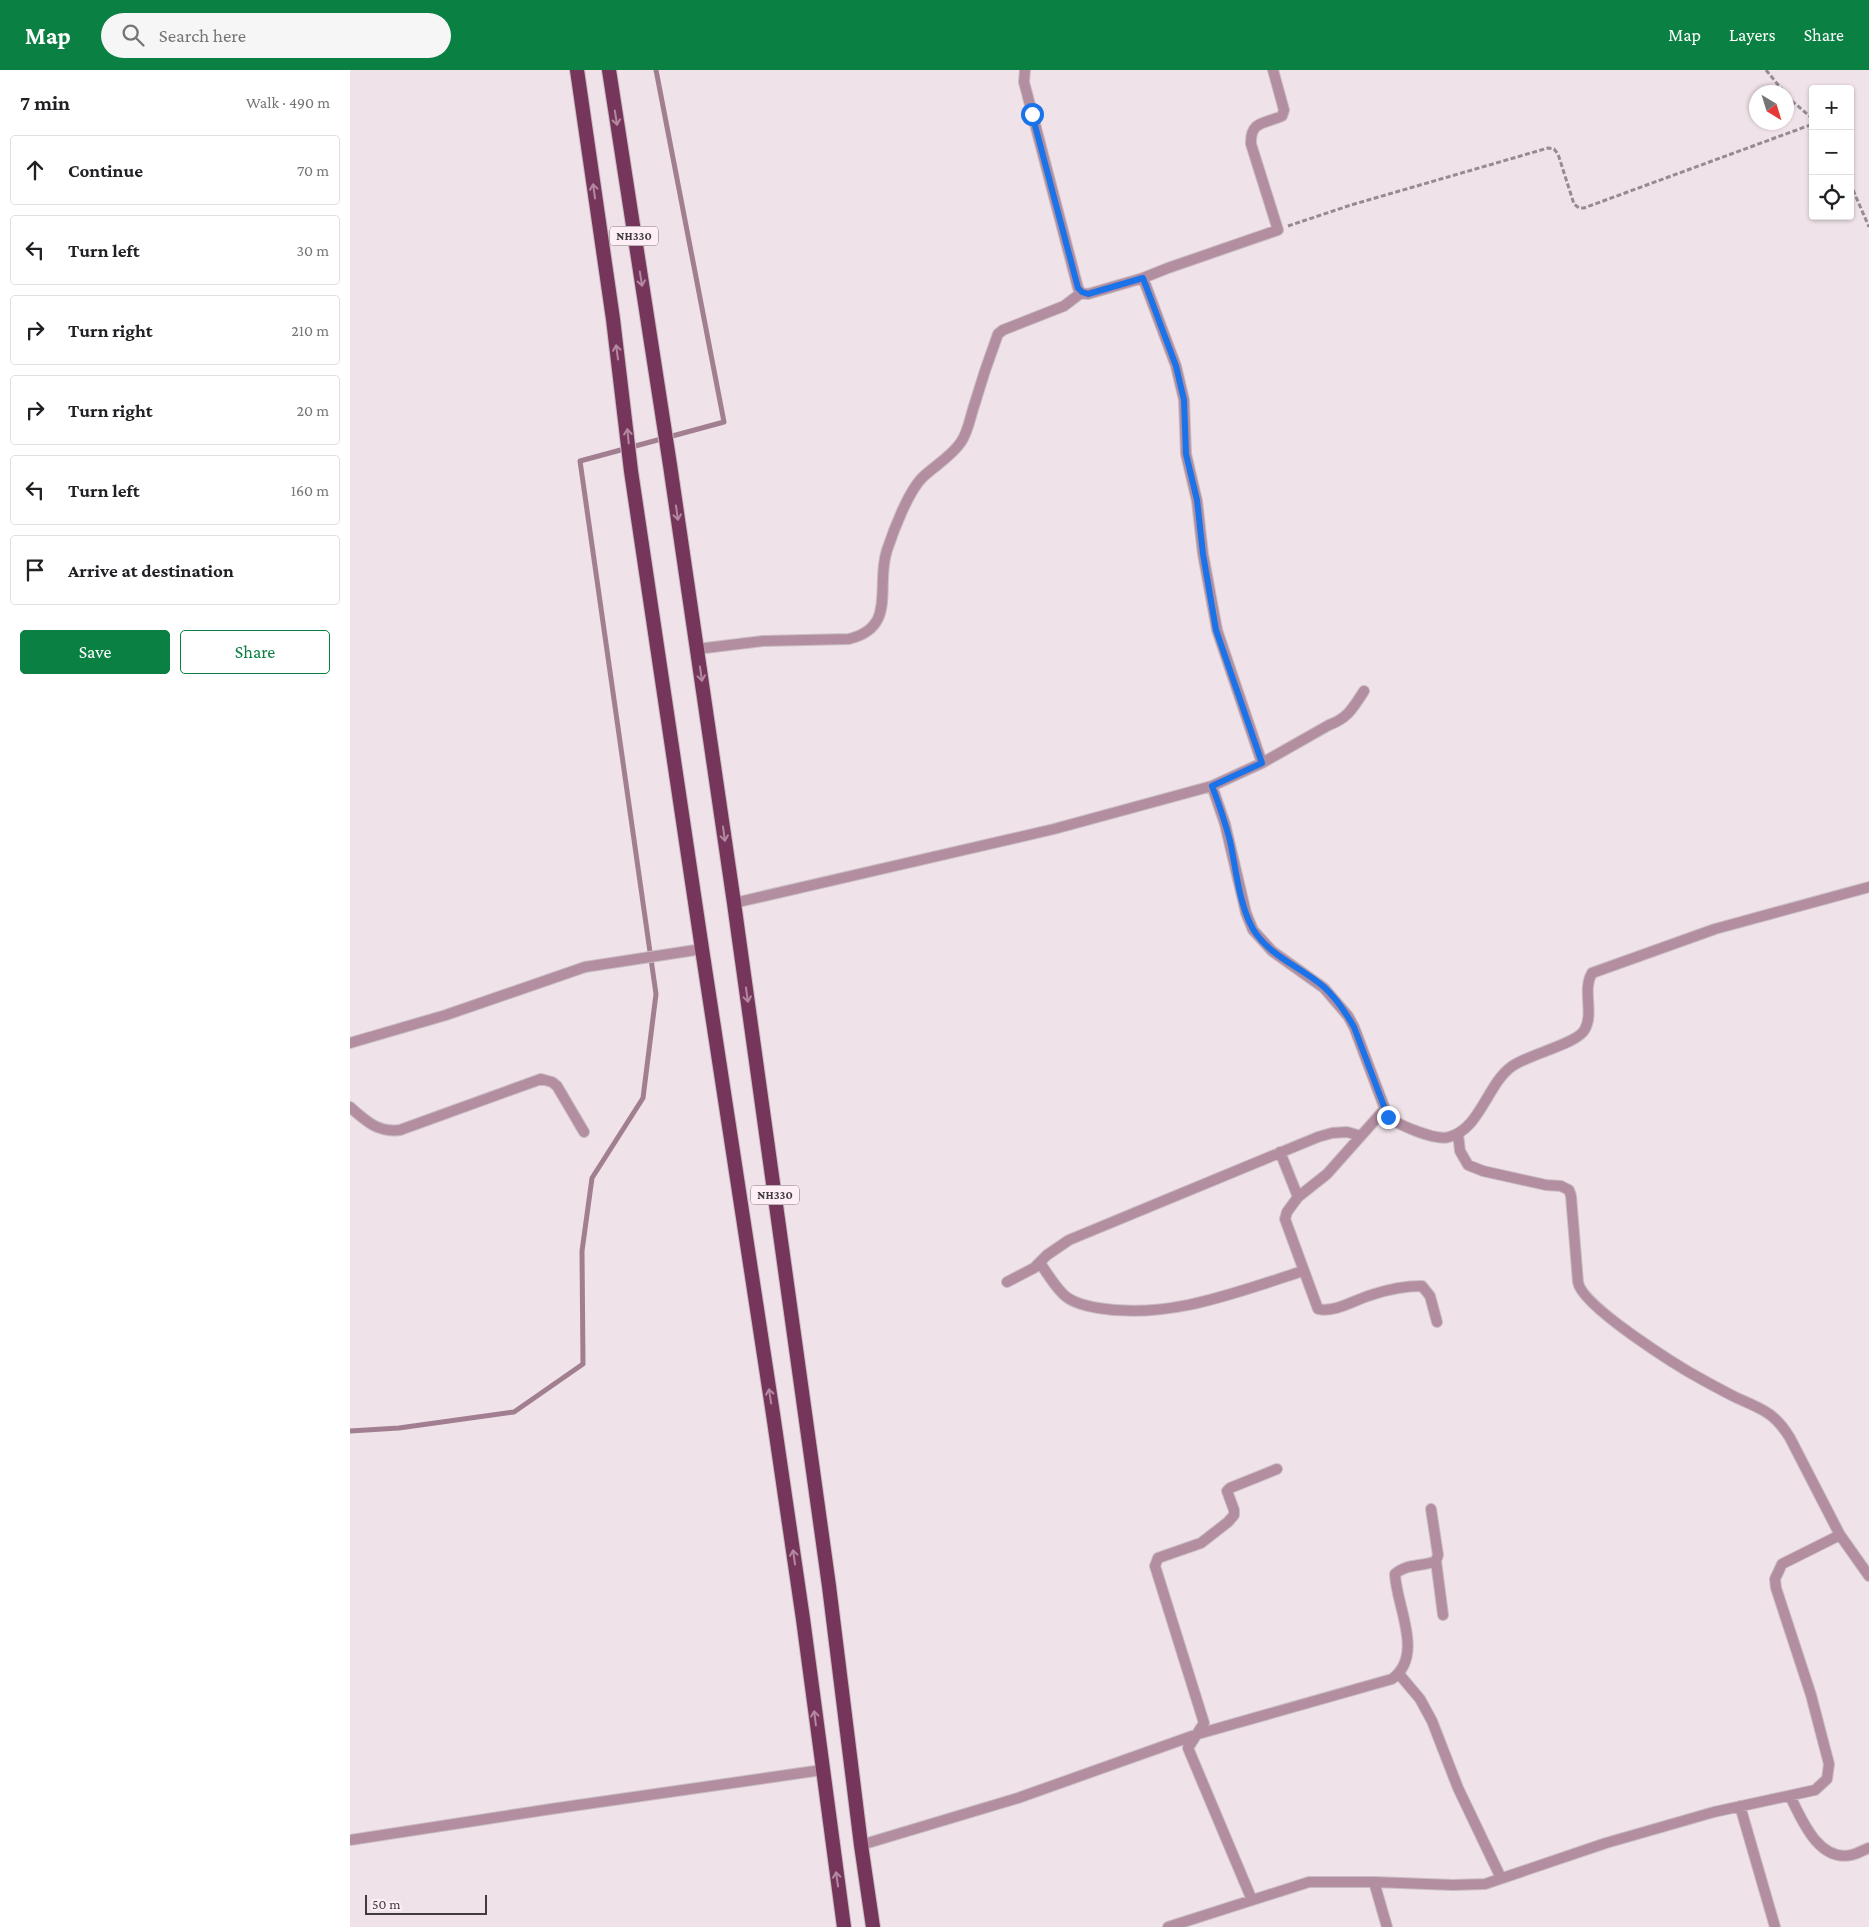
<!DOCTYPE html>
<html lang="en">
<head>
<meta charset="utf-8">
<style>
  body { margin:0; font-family:"Crimson Pro",serif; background:#f6f6f6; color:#202124 }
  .controls { position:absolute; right:15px; top:15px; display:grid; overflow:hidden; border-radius:5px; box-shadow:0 1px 4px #0004 }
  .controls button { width:45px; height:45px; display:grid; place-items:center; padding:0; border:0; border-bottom:1px solid #e0e0e0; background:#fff; color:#202124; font:25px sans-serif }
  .compass { position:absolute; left:1399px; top:15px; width:45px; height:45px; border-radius:50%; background:#fff; box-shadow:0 1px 4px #0004; rotate:142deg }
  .scale { position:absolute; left:15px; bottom:12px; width:122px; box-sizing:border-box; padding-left:5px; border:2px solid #413b3e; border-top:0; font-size:14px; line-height:18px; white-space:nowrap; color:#413b3e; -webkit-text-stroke:4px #fdeff5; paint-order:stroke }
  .stop { position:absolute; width:15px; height:15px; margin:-11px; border:4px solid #1a73e8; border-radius:50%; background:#fff }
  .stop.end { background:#1a73e8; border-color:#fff; box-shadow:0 1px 5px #0008 }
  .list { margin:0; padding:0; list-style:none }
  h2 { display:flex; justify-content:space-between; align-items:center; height:65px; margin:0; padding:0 20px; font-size:21px }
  h2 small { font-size:16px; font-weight:400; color:#757577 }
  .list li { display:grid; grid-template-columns:32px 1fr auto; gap:15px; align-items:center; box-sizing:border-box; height:70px; margin:0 10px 10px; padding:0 10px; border:1px solid #e0e0e0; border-radius:5px }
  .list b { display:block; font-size:19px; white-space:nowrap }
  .list em { font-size:16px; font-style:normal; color:#757577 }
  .actions { display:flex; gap:10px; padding:15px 20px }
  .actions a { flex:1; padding:11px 0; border:1px solid #0b8043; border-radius:5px; text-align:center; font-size:18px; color:#0b8043 }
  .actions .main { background:#0b8043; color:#fff }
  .icon { flex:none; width:28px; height:28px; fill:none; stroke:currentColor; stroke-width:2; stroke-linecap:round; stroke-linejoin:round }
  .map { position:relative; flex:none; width:1519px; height:1857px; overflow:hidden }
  header { display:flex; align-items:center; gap:30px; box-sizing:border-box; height:70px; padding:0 25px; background:#0b8043; color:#fff }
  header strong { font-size:24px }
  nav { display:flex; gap:28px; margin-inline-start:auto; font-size:18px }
  .search { width:350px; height:45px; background:#f6f6f6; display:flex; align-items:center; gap:12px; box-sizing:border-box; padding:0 18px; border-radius:28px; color:#757577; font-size:19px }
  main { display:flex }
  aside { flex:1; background:#fff }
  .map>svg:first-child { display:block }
</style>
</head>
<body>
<header>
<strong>Map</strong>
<div class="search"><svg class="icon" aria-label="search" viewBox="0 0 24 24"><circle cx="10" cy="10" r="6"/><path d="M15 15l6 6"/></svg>Search here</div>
<nav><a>Map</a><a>Layers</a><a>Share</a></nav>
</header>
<main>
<aside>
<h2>7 min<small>Walk · 490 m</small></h2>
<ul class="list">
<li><svg class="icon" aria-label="ahead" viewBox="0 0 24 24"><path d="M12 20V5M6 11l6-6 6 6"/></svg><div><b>Continue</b></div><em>70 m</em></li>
<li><svg class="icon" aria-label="left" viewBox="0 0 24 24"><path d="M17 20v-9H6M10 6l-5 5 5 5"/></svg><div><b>Turn left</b></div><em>30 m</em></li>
<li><svg class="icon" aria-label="right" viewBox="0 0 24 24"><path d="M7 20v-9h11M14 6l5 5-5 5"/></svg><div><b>Turn right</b></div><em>210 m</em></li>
<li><svg class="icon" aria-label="right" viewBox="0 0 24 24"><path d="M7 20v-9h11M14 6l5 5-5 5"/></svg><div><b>Turn right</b></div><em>20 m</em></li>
<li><svg class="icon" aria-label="left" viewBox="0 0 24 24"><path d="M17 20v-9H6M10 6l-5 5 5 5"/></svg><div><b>Turn left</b></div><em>160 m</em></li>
<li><svg class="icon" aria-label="arrive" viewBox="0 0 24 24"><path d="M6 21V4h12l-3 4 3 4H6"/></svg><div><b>Arrive at destination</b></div></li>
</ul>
<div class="actions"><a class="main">Save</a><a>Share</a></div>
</aside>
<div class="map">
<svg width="1519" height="1857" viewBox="0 0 1519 1857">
  <rect width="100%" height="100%" fill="#efe2e8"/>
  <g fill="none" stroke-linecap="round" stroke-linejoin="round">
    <!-- stream -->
    <path stroke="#a27f90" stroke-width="5" d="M0,1361L49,1358L164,1342L233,1294L232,1181L242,1108L293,1028L306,924L230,391L374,352L306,0"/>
    <!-- minor casing -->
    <g stroke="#c9bdc3" stroke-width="12">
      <path id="minor" d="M675,0L674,12L728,218L731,223L738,224L793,208
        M347,579L413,571L499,569C548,557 525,516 537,480C543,462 558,422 572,408C584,396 601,387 611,372C618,362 620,348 624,336C631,312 639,288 648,264L653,260L714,236L731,223
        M912,693L867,560L853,484L847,431L836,384L834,330L826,296L793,208L818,198L928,160L901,74C900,51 914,54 932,46L934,40L923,0
        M862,716L875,754L896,843L903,860L922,881L974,918L998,946L1004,957L1038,1047C1049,1055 1085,1071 1099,1067C1130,1059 1137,1015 1161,997C1178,984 1228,974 1235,959C1244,942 1232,920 1242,903L1365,859L1519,817
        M384,833L704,759L862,716L912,693L979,655C998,648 1003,638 1014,621
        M0,973L96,945L235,897L352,879
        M0,1037C16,1051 28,1063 50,1060L191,1009L202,1012L207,1016L234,1062
        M1108,1064L1110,1081L1118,1095L1133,1101L1196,1115L1211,1116L1219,1120L1221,1126L1228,1212C1231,1236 1329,1297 1353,1310C1364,1316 1375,1322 1387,1328C1412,1339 1425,1343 1440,1368L1490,1465L1519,1506
        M930,1082L948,1127L937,1142L935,1149L968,1239C985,1243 1004,1230 1021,1225C1036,1220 1055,1216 1072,1216L1080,1226L1087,1252
        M948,1127L977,1104L1034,1040
        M690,1193C697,1203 704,1215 713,1224C722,1233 736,1236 748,1238C818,1250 887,1222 953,1201
        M657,1212L684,1198L697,1185L719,1170L968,1067L982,1063L997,1062L1011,1066
        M1086,1491L1093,1545
        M1049,1604L1070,1629L1082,1651L1108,1718L1151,1808
        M1440,1726C1451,1748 1468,1792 1501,1785C1507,1784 1513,1780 1519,1778
        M1390,1736L1425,1857
        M0,1770L201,1739L472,1700
        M511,1775L668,1728L848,1664L1042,1609C1075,1585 1046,1536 1045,1504C1057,1493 1072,1497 1086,1491L1088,1485L1081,1439
        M1024,1812L1037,1857
        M902,1830L838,1678L854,1653L805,1496L808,1488L851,1473L878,1452L884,1445V1440L877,1421L880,1418L927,1399
        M818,1857L959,1812H1024L1103,1815L1135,1814L1256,1773L1364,1742L1465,1720L1477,1709L1479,1694L1461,1625L1426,1518L1425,1509L1432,1494L1490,1465"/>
    </g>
    <!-- trunk casing -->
    <g stroke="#c9bdc3" stroke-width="16">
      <path id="trunk" d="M227,0L263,249L281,401L352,879L423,1344L453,1549L494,1857
        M259,0L320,395L384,833L479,1516L511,1775L523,1857"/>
    </g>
    <!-- path -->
    <path stroke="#958c91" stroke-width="3" stroke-dasharray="5 2.5" stroke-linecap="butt" d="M1416,0L1434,22
      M1436,26L1463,49
      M1500,113L1519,157
      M938,156L1001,135L1198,78L1204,79L1208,84L1224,134L1229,138H1234L1463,54"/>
    <!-- minor -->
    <use href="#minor" stroke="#b28ea0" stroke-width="10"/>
    <!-- trunk -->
    <use href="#trunk" stroke="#76365b" stroke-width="14"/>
  </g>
  <!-- one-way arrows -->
  <defs><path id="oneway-shaft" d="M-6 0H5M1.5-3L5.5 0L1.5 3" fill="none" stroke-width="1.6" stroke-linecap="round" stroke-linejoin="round" transform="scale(1.25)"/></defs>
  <g stroke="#b389a0">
    <use href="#oneway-shaft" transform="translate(266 48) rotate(81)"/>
    <use href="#oneway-shaft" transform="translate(244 121) rotate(-98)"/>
    <use href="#oneway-shaft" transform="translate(291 209) rotate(81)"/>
    <use href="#oneway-shaft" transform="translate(267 282) rotate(-98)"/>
    <use href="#oneway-shaft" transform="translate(278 366) rotate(-96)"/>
    <use href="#oneway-shaft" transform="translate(327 443) rotate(82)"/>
    <use href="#oneway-shaft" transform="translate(351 604) rotate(82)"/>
    <use href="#oneway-shaft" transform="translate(374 764) rotate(82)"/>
    <use href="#oneway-shaft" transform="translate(397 925) rotate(82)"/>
    <use href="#oneway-shaft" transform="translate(420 1326) rotate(-99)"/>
    <use href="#oneway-shaft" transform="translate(444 1487) rotate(-98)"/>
    <use href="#oneway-shaft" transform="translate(465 1648) rotate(-97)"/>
    <use href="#oneway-shaft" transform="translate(487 1809) rotate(-98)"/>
  </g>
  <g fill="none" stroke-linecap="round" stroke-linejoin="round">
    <!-- route -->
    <path stroke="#1a73e8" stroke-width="6" d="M682,44L728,218L732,222L738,224L793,208L826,296L834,330L836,384L847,430L853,484L866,560L912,693L862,716C869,734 875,752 880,771C886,798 889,835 903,859C919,886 951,897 974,917C986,928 996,943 1004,957L1038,1047"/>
  </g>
  <g text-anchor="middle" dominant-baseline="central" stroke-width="4" stroke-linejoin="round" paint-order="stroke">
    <!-- shield labels -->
    <g fill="#fdeff5" stroke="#797175" stroke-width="1">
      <rect x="260" y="156.5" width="48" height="19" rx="4"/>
      <rect x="401" y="1115.5" width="48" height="19" rx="4"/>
    </g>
    <g font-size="12" font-weight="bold" fill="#413b3e">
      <text x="284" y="166">NH330</text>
      <text x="425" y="1125">NH330</text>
    </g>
  </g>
</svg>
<div class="controls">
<button>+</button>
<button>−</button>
<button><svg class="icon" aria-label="locate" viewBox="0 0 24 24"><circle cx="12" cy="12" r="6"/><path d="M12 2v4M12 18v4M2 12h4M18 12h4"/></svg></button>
</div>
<svg class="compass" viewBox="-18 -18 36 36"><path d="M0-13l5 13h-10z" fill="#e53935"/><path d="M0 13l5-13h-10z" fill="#757577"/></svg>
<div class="scale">50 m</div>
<div class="stop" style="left:682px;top:44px"></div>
<div class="stop end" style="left:1038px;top:1047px"></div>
</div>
</main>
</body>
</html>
